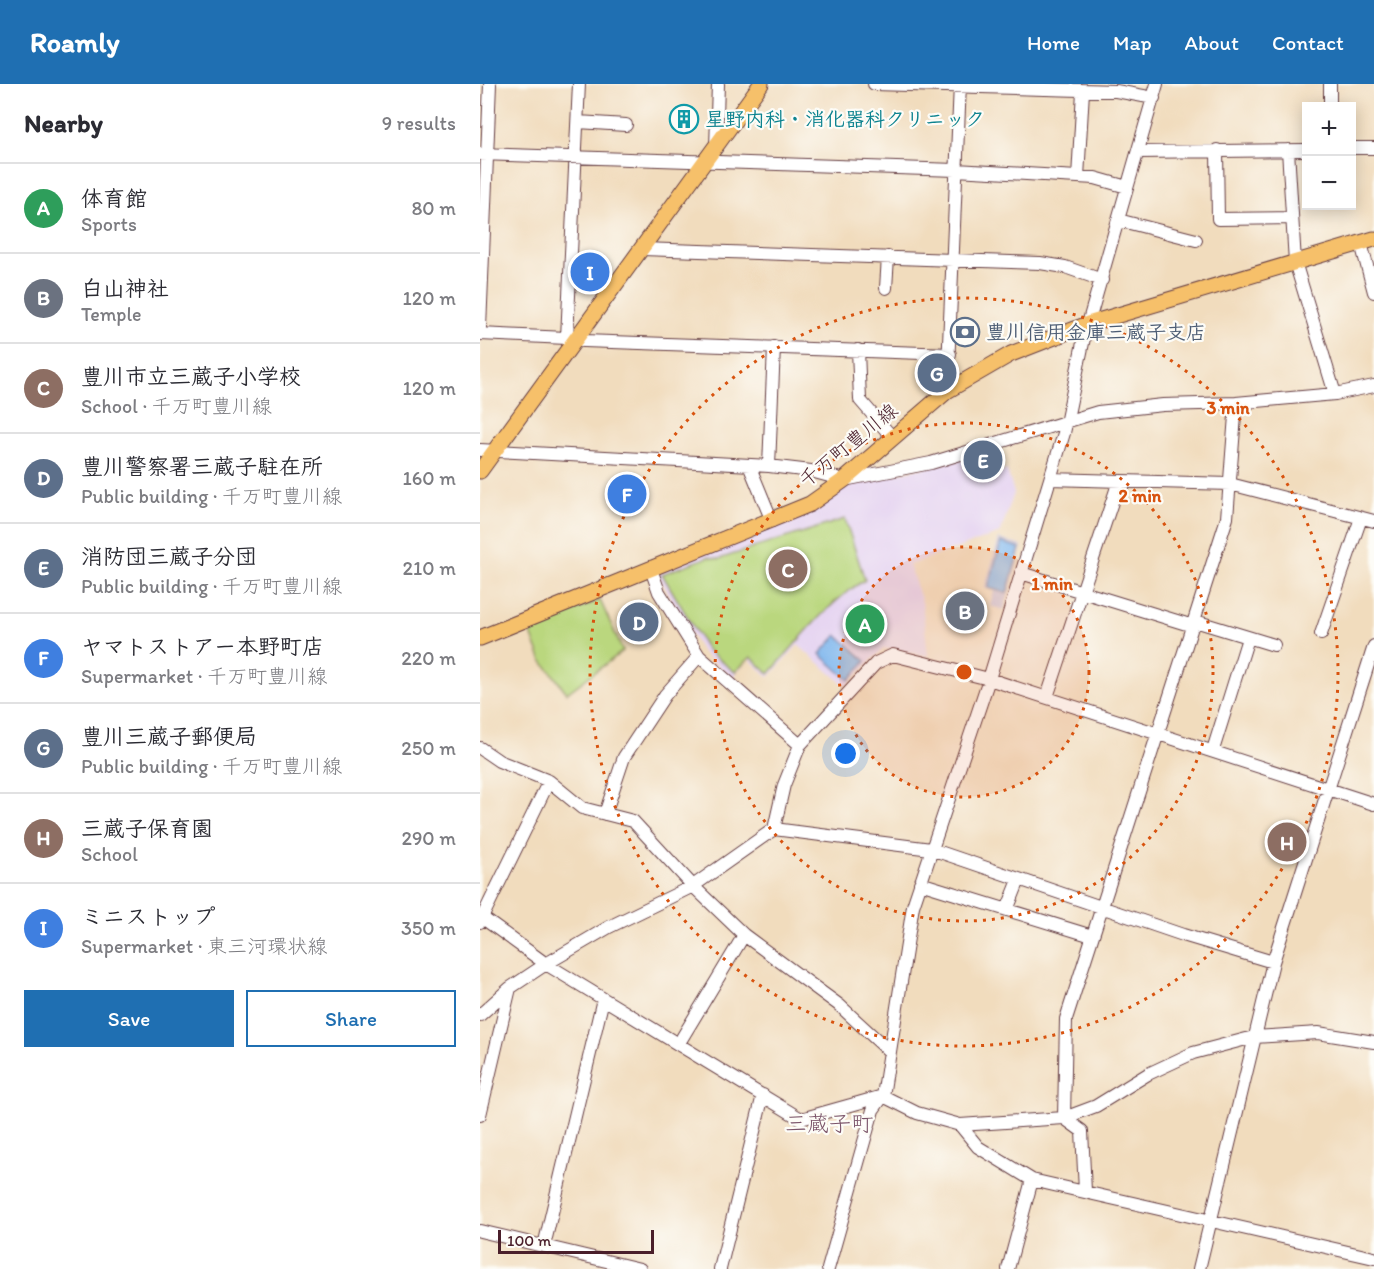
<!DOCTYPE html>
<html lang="en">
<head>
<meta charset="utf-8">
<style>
  body { margin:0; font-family:Itim,"Klee One",sans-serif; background:#f2f2f3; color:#2b2b33 }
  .controls { position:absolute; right:18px; top:18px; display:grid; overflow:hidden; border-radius:0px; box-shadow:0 3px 15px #0003 }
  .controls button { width:54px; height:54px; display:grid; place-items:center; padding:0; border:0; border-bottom:2px solid #e1e1e2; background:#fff; color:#2b2b33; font:30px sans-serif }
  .scale { position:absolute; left:18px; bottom:15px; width:156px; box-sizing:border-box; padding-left:6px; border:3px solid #4a1f2b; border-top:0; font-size:16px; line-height:21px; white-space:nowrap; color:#4a1f2b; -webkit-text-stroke:4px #fdfcf7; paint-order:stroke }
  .you { position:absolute; left:366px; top:670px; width:21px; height:21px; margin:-15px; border:4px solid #fff; border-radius:50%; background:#1a73e8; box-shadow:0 0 0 9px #1a73e833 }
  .badge { display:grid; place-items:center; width:39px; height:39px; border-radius:50%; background:#1f6fb2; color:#fff; font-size:20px; font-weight:700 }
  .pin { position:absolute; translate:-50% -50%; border:3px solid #fff; box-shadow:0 2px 6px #0006 }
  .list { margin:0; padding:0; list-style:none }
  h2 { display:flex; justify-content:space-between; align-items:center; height:78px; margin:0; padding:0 24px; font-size:26px }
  h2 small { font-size:20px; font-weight:400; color:#7c7c81 }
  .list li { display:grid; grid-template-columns:39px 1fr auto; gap:18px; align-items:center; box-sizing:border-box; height:90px; padding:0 24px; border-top:2px solid #e1e1e2 }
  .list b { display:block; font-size:22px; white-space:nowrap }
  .list p { margin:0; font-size:20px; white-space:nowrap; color:#7c7c81 }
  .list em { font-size:20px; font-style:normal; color:#7c7c81 }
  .actions { display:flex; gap:12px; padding:18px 24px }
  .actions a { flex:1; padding:14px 0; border:2px solid #1f6fb2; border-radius:0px; text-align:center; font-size:21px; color:#1f6fb2 }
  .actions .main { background:#1f6fb2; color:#fff }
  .map { position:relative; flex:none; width:894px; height:1185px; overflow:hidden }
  header { display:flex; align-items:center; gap:36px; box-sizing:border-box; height:84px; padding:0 30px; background:#1f6fb2; color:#fff }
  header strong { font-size:28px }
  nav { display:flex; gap:33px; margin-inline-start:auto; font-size:21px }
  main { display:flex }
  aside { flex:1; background:#fff }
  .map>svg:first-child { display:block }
</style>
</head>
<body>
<header>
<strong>Roamly</strong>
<nav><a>Home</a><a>Map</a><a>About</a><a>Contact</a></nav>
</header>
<main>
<aside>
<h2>Nearby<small>9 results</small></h2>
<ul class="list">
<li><span class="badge" style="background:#2e9e5b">A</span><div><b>体育館</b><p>Sports</p></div><em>80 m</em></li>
<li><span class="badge" style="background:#6b7280">B</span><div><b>白山神社</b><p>Temple</p></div><em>120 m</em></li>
<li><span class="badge" style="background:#8d6e63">C</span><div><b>豊川市立三蔵子小学校</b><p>School · 千万町豊川線</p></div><em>120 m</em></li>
<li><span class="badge" style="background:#5c6f8a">D</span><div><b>豊川警察署三蔵子駐在所</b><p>Public building · 千万町豊川線</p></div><em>160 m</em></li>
<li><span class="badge" style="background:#5c6f8a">E</span><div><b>消防団三蔵子分団</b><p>Public building · 千万町豊川線</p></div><em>210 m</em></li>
<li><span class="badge" style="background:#3f7fe0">F</span><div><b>ヤマトストアー本野町店</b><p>Supermarket · 千万町豊川線</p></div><em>220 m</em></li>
<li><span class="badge" style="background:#5c6f8a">G</span><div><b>豊川三蔵子郵便局</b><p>Public building · 千万町豊川線</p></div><em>250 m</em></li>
<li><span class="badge" style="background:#8d6e63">H</span><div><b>三蔵子保育園</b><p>School</p></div><em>290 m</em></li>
<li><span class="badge" style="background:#3f7fe0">I</span><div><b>ミニストップ</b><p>Supermarket · 東三河環状線</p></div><em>350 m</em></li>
</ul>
<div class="actions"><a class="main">Save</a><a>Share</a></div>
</aside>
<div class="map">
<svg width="894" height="1185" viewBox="0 0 894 1185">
  <rect width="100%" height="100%" fill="#fdfcf7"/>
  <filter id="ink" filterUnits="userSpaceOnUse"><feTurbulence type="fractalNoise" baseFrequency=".0167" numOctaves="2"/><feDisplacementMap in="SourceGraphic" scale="12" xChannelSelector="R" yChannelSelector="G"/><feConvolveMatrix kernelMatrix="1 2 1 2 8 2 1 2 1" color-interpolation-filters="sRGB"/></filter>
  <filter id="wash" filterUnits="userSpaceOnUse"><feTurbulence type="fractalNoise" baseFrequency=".008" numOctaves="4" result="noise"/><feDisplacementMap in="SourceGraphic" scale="24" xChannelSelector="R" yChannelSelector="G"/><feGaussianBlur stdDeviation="1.35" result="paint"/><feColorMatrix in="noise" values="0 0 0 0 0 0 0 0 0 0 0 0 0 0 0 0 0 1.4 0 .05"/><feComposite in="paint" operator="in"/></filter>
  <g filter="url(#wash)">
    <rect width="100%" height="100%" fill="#f1dcbd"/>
    <!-- built -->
    <path fill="#e5d3f1" d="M493,373L501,394L527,386L534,409L520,449L429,481L442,518L448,572L404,564L366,602L318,561L289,593L269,575L253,593L222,568L177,489L354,407L388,396Z"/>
    <!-- industrial -->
    <path fill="#c7c0d9" d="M519,455L542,462L524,526L510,522L514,507L505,504Z"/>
    <!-- green -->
    <path fill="#bad77e" stroke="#827b54" stroke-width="1.5" d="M365,435L385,496C347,518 318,558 289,590L271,573L255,588L227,566L182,490L228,473L239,475Z
      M120,516L143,567L87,609L61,575L49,545Z"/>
    <!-- water -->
    <path fill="#7db5ed" stroke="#646a8c" stroke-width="1.5" d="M521,458L540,464L527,509L508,504Z
      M357,551L386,577L369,596L340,570Z"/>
  </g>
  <g filter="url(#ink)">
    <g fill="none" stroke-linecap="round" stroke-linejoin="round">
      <!-- minor casing -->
      <g stroke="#633b41" stroke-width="14">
        <path id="minor" d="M394,0L636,7L674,14
          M850,0V22
          M98,38L146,41
          M236,64L238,0
          M872,64H894
          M737,66L738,135L812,134
          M808,66L815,178L855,310
          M658,68L826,66
          M0,70L476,86L615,94L647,103
          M598,93L603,7
          M638,136L716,156
          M881,159L894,208
          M162,165L560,179L585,183L622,196
          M406,204L408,173
          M0,244L10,0
          M0,250L87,254L104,257L470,270
          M87,254L99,0
          M378,266L380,316L412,353
          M467,307L480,0
          M0,366L289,382L331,387L364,396L451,379L618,328L683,321L756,319L855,310L894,302
          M269,381L292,437
          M289,382L294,263
          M570,395L750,400L894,437
          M171,485L179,508L219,572L320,661
          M541,489L713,542
          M715,537L794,561
          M841,550L881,434
          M567,613L639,397
          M0,664L19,677L69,697L102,724L153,737L213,802L264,851L359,921L409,967
          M733,666L768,554
          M125,730L144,673L185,611L219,572
          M294,745L304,701L320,661L396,579L413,571L509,595L894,720
          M440,799L612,852
          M527,826L539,796
          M0,832L66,880L321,1035L403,1012L437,1029L480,1041L584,1034L616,1022L668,990L713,969L774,953L838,949L894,958
          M0,838L69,697
          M0,931L30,904L66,880L129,843L213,802L294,745L451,765L703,851L793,878
          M199,959L264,851
          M0,1031L30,904
          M584,1034L586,935L747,434L756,319
          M584,1034L602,1047L605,1107
          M480,1041L498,1063L552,1096L894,1174
          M0,1147L160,1185
          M64,1162L123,915
          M240,1185L283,1011
          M348,1185L393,1026L403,1012L433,822L509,595L584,349L604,254L677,0
          M528,1185L552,1096
          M719,1185L793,878L894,562"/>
      </g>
      <!-- major casing -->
      <g stroke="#633b41" stroke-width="17">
        <path id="major" d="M0,387L281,0
          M0,554L330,420L364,396L467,307L531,270L608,240L894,155"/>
      </g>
      <!-- minor -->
      <use href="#minor" stroke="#fff" stroke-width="12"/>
      <!-- major -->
      <use href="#major" stroke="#f6c06b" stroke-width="15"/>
    </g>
  </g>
  <!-- distance rings -->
  <circle cx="484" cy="588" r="125" fill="#d8530f" fill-opacity=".12"/>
  <g fill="none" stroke="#d8530f" stroke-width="3" stroke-dasharray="3 6">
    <circle cx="484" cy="588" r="125"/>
    <circle cx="484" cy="588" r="249"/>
    <circle cx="484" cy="588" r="374"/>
  </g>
  <!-- icons -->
  <defs>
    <g id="building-ring" transform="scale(1.5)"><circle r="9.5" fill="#fdfcf7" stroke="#0f9aa8" stroke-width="1.5"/><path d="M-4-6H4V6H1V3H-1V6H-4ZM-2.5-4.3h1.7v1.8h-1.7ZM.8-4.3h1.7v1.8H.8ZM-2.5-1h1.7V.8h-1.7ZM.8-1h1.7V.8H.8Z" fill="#0f9aa8"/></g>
    <g id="bank-ring" transform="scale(1.5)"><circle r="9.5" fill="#fdfcf7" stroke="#5c6f8a" stroke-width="1.5"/><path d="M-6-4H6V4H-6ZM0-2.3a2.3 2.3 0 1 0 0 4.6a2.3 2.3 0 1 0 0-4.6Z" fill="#5c6f8a"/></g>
  </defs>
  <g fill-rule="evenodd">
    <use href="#building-ring" x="204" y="35"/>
    <use href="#bank-ring" x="485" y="248"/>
  </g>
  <g text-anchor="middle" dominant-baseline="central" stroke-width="4.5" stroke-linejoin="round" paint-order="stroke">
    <!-- culture labels -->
    <g font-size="20" font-weight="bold" fill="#0d838f" stroke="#fdfcf7" text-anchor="start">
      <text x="225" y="35">星野内科・消化器科クリニック</text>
    </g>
    <!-- service labels -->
    <g font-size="20" font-weight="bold" fill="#4e5e75" stroke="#fdfcf7" text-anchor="start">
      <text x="506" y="248">豊川信用金庫三蔵子支店</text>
    </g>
    <!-- street labels -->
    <g font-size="20" fill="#4a1f2b" stroke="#fdfcf7">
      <text transform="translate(368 361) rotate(-39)">千万町豊川線</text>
    </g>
    <!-- quarter labels -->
    <g font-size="22" fill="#7b546a" stroke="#fdfcf7">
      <text x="349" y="1039">三蔵子町</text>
    </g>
  </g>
  <circle cx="484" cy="588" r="9" fill="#d8530f" stroke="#fdfcf7" stroke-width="3"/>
  <g font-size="18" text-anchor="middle" font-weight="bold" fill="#d8530f" stroke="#fdfcf7" stroke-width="4.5" stroke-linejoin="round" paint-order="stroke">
    <text x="748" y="330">3 min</text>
    <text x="660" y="418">2 min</text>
    <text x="572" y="506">1 min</text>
  </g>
</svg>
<div class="controls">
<button>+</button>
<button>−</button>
</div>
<div class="scale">100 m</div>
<div class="you"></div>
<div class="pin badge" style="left:385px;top:540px;background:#2e9e5b">A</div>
<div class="pin badge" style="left:485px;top:527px;background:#6b7280">B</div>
<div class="pin badge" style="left:308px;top:485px;background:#8d6e63">C</div>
<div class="pin badge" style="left:159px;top:538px;background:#5c6f8a">D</div>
<div class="pin badge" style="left:503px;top:376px;background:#5c6f8a">E</div>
<div class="pin badge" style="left:147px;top:410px;background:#3f7fe0">F</div>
<div class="pin badge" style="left:457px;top:289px;background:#5c6f8a">G</div>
<div class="pin badge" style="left:807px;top:758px;background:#8d6e63">H</div>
<div class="pin badge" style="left:110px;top:188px;background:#3f7fe0">I</div>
</div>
</main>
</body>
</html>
